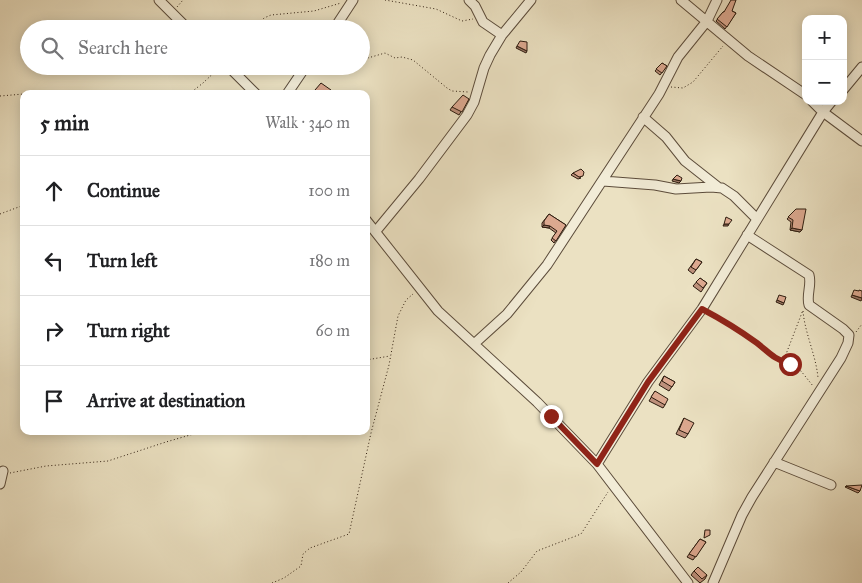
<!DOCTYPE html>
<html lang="en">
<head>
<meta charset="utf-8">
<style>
  body { margin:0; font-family:"IM FELL Great Primer",serif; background:#f6f6f6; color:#202124 }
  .controls { position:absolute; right:15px; top:15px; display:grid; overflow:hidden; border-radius:10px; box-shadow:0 2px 12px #0003 }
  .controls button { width:45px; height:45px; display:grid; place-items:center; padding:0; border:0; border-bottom:1px solid #e0e0e0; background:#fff; color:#202124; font:25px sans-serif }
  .stop { position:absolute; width:15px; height:15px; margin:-11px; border:4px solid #8f2418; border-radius:50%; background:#fff }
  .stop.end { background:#8f2418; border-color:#fff; box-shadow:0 1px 5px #0008 }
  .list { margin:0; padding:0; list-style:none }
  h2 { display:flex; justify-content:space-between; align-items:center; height:65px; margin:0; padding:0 20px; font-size:21px }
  h2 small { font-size:16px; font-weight:400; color:#757577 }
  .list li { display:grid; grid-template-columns:32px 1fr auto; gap:15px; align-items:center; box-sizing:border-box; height:70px; padding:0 20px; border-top:1px solid #e0e0e0 }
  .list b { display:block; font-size:19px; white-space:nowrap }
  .list em { font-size:16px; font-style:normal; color:#757577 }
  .icon { flex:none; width:28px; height:28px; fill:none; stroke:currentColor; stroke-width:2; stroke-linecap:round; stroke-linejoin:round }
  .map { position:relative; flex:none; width:862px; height:583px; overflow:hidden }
  .search { position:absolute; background:#fff; box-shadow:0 2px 12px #0003; left:20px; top:20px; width:350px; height:55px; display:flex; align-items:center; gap:12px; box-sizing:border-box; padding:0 18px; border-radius:28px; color:#757577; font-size:19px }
  .panel { position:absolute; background:#fff; box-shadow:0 2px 12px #0003; left:20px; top:90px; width:350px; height:345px; border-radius:10px }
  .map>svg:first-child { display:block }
</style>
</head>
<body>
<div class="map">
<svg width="862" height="583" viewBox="0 0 862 583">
  <rect width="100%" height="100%" fill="#ebe1c2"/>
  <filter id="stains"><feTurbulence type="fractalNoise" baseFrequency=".004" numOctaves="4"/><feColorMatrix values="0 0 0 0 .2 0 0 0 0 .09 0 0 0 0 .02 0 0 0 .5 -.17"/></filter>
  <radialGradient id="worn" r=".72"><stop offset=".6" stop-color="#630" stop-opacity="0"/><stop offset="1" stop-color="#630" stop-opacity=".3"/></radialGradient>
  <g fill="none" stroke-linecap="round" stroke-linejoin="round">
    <!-- minor casing -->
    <g stroke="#5c4c3b" stroke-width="11">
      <path id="minor" d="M159,0L188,29
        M469,0L475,6L483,22L502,35
        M681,0L748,56L806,95
        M334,29L353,0
        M228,66L256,94
        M843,90L862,67
        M287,94L306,66
        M812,101L823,112L862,141
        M643,117L666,137L685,161L718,187
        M603,181L655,185L676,189L711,187L722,188L734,196L757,219
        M366,220L438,311L537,402L597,464L688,583
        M376,231L419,179L467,115L474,102L484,68L490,55L502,35L531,0
        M474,344L507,314L547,265L659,94L678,57L707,21L717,0
        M774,462L831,485
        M597,464L648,382L702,309L823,112L832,101
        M0,484L3,471
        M713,583L742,515L752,497L841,358L848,343L849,335L843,329L809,305C806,295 812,285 809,275L747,235"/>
    </g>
    <!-- path -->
    <path stroke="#2c1b0e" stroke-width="1" stroke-dasharray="1 2.5" stroke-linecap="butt" d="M385,0L436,9L462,21L473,19
      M177,7L183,0
      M254,29L264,18L271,15L314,11L341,3
      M361,60L385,53L395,58L402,57L413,60L447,88L452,91L468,92
      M314,68L328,66
      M671,87L683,88L693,82L723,46
      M25,94H33
      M189,94L203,83L220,67
      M0,96L24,94
      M0,214L24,205
      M803,311C805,334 816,355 818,378
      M709,313L751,339L775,358L801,371L813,386
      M856,332L862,324
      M366,360L390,356
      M783,362L803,310
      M10,473L46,466L108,461L166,442L204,431
      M272,583L284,578L301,566L303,554L310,548L349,534L371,433L389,365L398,316L406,300L413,294
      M508,583L521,572L537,551L581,534L608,492"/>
    <!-- minor -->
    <use href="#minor" stroke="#f2ecd7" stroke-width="9"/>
  </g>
  <!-- wall -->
  <path fill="#bd907b" stroke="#2c1b0e" d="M732,11L736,13L725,29L716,21L723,12Z
    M662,63L667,66L660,75L655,71Z
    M315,90L328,94H314L313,93Z
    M469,99L459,115L450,110L452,107Z
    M573,173L581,178L578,179L571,175Z
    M796,209L802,230L800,232L790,230L791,222L787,219Z
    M549,214L566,225L554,243L551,240L556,233L549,228L542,227V223Z
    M696,259L702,262L693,274L688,270Z
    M700,278L707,283L701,292L693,286Z
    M664,376L675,382L669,391L659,385Z
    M655,391L665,405L663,408L649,401Z
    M684,418L688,434L685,438L676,434Z
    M846,486L860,491L858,493L845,487Z
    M700,539L706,542L693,560L687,557Z
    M694,571L707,575L705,579L700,583L691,575Z"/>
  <!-- shaded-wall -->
  <path fill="#9a7664" stroke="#2c1b0e" d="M517,46L527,51L526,53L516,48Z
    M673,179L681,181L679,183L672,181Z
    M724,224H729L728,226H723Z
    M544,225L550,226L549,228L542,227Z
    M792,228L802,230L800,232L790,230Z
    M852,295L862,298V299L861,301L851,297Z
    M777,300L784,303L783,305L776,302Z"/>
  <!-- building -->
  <path fill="#dca88f" stroke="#2c1b0e" d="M731,0H736L732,11L736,13L727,27L717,19L723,12H724Z
    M520,41L527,42V51L517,46Z
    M662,63L667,66L662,73L656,69Z
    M321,83L331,90L328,94H320L315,90Z
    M463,95L469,99L462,112L452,107Z
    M581,169L584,172L583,176L579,177L573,173Z
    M677,175L682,178L681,181L673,179Z
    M796,209H806L802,230L792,228L793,220L788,217Z
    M549,214L566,225L556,241L552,238L557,231L550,226L544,225V221Z
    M726,217L732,220L729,224H724Z
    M696,259L702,262L696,270L691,267Z
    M700,278L707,283L703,288L696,282Z
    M854,290L859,291V290L862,291V298L852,295Z
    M779,295L786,297L784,303L777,300Z
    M664,376L675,382L672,387L662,381Z
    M655,391L668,399L665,405L651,397Z
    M684,418L694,423L688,434L679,430Z
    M862,485L860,491L846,486Z
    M705,530H710V535L704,538Z
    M700,539L706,542L696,557L689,554Z
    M698,567L707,575L702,579L694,571Z"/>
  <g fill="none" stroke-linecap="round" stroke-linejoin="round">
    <!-- route -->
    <path stroke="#8f2418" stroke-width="6" d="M551,416L597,464L648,382L702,309C721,319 739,330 757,343C770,353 772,358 790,364"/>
  </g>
  <rect width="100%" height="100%" filter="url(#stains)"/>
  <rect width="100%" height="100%" fill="url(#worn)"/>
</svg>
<div class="controls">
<button>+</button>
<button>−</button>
</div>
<div class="stop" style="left:790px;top:364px"></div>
<div class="stop end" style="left:551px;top:416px"></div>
<div class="search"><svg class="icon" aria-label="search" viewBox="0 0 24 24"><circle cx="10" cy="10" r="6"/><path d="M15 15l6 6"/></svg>Search here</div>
<section class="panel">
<h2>5 min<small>Walk · 340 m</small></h2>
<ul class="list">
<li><svg class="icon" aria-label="ahead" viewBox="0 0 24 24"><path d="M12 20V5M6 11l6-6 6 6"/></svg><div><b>Continue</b></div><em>100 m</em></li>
<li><svg class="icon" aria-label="left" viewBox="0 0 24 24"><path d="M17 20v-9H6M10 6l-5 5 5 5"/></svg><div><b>Turn left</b></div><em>180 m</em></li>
<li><svg class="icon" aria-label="right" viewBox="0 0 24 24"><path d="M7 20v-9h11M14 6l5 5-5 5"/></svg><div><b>Turn right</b></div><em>60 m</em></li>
<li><svg class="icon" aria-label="arrive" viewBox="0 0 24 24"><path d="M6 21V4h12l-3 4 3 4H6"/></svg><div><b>Arrive at destination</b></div></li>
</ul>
</section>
</div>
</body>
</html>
